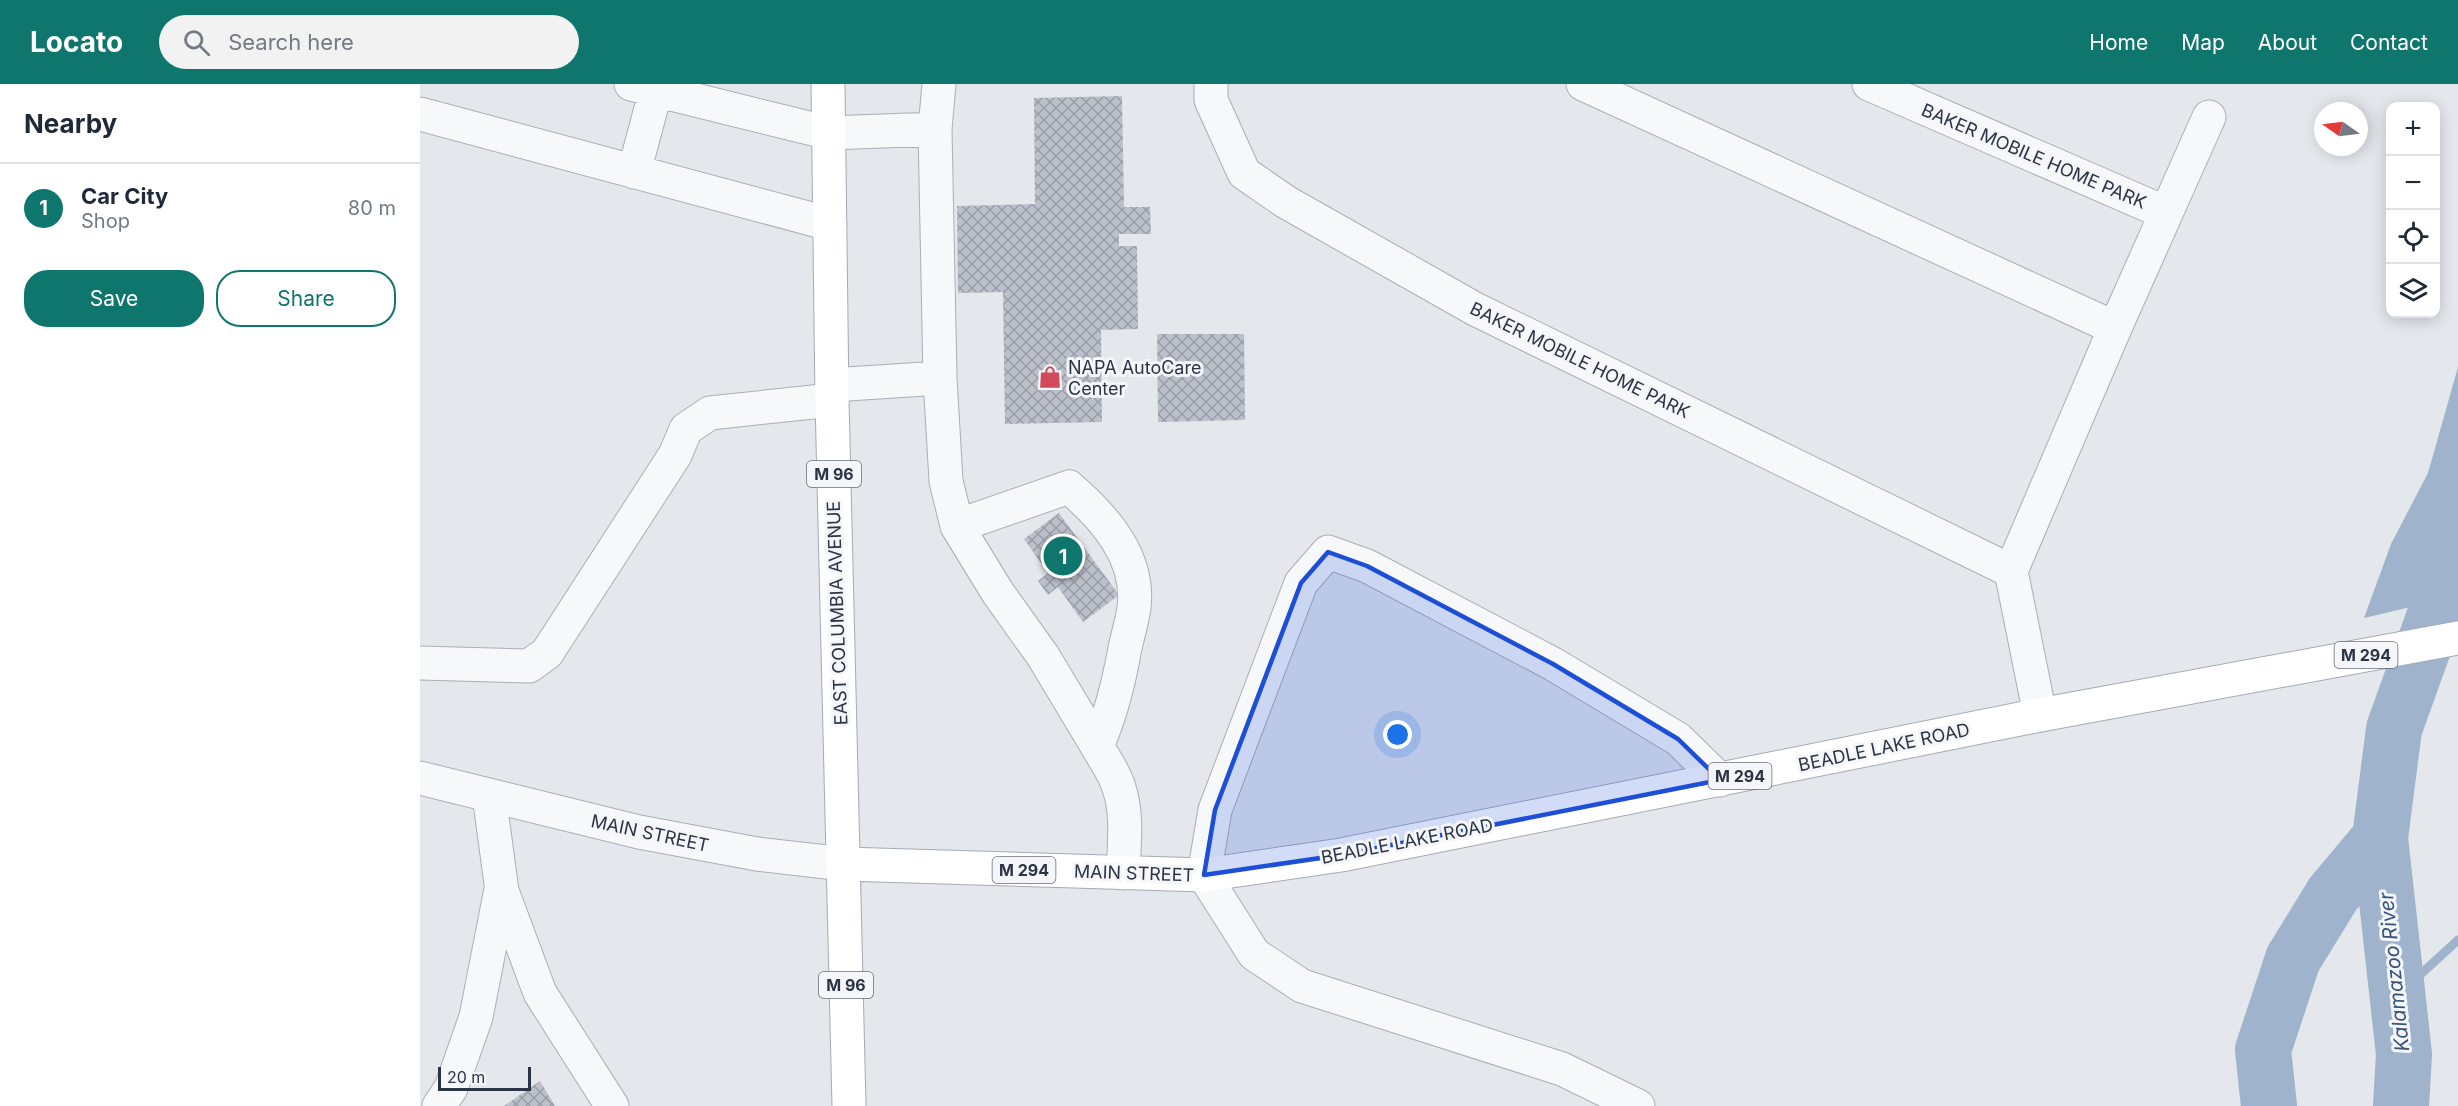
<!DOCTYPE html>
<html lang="en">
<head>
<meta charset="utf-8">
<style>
  body { margin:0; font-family:Inter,sans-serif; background:#f2f2f3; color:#1f2937 }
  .controls { position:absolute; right:18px; top:18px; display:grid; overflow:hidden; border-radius:12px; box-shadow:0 3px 15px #0003 }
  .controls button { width:54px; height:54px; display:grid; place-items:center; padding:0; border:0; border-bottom:2px solid #e0e1e3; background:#fff; color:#1f2937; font:30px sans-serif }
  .compass { position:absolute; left:1894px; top:18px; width:54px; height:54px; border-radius:50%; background:#fff; box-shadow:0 3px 15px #0003; rotate:284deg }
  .scale { position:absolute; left:18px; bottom:15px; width:93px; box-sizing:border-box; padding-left:6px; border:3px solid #2b3445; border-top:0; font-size:16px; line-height:21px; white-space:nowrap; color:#2b3445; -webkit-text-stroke:4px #f4f6f9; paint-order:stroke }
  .you { position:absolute; left:978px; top:651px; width:21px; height:21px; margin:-15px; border:4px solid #fff; border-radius:50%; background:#1a73e8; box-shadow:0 0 0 9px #1a73e833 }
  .badge { display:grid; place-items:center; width:39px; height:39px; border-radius:50%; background:#0f766e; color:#fff; font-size:20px; font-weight:700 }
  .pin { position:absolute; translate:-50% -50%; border:3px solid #fff; box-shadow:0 2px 6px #0006 }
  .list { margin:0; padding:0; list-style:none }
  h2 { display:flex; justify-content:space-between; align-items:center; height:78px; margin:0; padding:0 24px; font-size:26px }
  h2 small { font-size:20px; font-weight:400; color:#747a83 }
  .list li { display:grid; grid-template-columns:39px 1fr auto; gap:18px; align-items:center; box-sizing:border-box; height:90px; padding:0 24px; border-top:2px solid #e0e1e3 }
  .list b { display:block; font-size:22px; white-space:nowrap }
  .list p { margin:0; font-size:20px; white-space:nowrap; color:#747a83 }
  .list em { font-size:20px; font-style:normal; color:#747a83 }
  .actions { display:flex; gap:12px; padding:18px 24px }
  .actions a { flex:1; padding:14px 0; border:2px solid #0f766e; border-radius:24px; text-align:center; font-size:21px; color:#0f766e }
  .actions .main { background:#0f766e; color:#fff }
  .icon { flex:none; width:33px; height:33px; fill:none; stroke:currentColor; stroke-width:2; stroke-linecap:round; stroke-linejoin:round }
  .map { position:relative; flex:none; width:2038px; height:1022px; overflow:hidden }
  header { display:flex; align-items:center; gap:36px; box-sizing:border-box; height:84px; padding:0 30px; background:#0f766e; color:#fff }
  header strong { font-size:28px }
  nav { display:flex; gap:33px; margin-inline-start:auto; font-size:21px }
  .search { width:420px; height:54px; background:#f2f2f3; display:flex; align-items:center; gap:15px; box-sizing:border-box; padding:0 21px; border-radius:33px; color:#747a83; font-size:22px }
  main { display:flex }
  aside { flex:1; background:#fff }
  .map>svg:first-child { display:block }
</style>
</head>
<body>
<header>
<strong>Locato</strong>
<div class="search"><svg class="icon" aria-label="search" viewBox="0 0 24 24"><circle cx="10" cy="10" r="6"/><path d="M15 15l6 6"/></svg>Search here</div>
<nav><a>Home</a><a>Map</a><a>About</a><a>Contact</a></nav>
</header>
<main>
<aside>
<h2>Nearby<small></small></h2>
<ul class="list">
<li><span class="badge">1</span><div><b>Car City</b><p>Shop</p></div><em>80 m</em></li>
</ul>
<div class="actions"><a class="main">Save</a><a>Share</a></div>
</aside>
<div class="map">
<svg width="2038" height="1022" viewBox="0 0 2038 1022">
  <defs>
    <pattern id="building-cross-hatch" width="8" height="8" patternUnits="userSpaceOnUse" patternTransform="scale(1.5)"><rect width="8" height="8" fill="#bbc0ca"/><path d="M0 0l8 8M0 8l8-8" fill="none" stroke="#989da6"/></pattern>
  </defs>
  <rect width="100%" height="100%" fill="#e4e7ec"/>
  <!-- water -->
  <path fill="#9fb4cc" d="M2038,283V512L1944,534L1971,460L2008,389Z"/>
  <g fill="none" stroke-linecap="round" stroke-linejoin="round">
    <!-- stream -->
    <path stroke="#9fb4cc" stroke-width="9" d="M1977,912L2038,856"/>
    <!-- river -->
    <path stroke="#9fb4cc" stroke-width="56" d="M1960,754L1984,970L1981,1022
      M1849,1022L1843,966L1873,875L1913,810L1960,754L1974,645L2038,467"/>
  </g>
  <!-- building -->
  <path fill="url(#building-cross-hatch)" d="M702,12L704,123H730L731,150H699V162H717L718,245L681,246L682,338L585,340L583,208L538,209L537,122L615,120L614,14Z
    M737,250H824L825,336L738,338Z
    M639,429L699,511L663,538L638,503L628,511L618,497L628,489L604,455Z
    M120,997L135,1022H84Z"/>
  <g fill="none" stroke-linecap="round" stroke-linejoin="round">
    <!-- minor casing -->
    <g stroke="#a9aeb7" stroke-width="35">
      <path id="minor" d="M211,0L409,49L515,45L520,294
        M791,0V16L824,89L866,118L1055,225L1591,487
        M1163,0L1695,244
        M1449,0L1746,129
        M0,30L410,140
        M515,45L519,0
        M214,88L236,6
        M412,301L520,294L526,397L537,442L578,509L623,572L677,662C691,631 699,598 705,564C708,551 712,537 714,524C720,473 685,434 649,403L537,442
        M0,579L109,582L127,569L255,371L266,345L290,329L412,316
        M1620,631L1591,487L1695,244L1789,33
        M677,662C684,675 695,689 699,704C708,730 704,761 703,789
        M0,694L219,748L337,770L424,780
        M69,711L82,807L120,909L192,1022
        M19,1022L31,1004L56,933L81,805
        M1218,1022L1142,985L882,902L834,870L784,791L795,726L881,499L908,468L947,482L1133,580L1258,655L1300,696"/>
    </g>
    <!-- major casing -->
    <g stroke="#a3abb8" stroke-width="35">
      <path id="major" d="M408,0L412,316L429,1022
        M424,780L784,791L921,771L1620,631L2038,554"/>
    </g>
    <!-- minor -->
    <use href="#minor" stroke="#f7f8fa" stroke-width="33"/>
    <!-- major -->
    <use href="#major" stroke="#fff" stroke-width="33"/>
  </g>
  <!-- marked area -->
  <path fill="#1d4ed8" fill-opacity="0.2" stroke="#1d4ed8" stroke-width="4.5" stroke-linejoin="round" d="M908,468L947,482L1133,580L1258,655L1300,696L921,771L784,791L795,726L881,499Z"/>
  <!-- icons -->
  <defs>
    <g id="shop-bare" transform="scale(1.8)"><path d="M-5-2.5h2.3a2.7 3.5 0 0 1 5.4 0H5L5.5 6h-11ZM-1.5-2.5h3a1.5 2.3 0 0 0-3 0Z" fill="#d1495b" stroke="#f4f6f9" stroke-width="2.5" paint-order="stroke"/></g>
  </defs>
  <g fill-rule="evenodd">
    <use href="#shop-bare" x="630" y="293"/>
  </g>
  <g text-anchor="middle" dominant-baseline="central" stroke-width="6" stroke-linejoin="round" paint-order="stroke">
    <!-- shield labels -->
    <g fill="#f4f6f9" stroke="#676e7b" stroke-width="1.5">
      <rect x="387" y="377" width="54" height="26" rx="4.5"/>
      <rect x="1914.5" y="558" width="63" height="26" rx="4.5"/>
      <rect x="1288.5" y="679" width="63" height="26" rx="4.5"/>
      <rect x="572.5" y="773" width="63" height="26" rx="4.5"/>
      <rect x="399" y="888" width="54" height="26" rx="4.5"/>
    </g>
    <g font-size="16" font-weight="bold" fill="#2b3445">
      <text x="414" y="390">M 96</text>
      <text x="1946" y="571">M 294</text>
      <text x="1320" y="692">M 294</text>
      <text x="604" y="786">M 294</text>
      <text x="426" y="901">M 96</text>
    </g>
    <!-- street labels -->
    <g font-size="18" fill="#2b3445" stroke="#f4f6f9">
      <text transform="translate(1614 72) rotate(23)">BAKER MOBILE HOME PARK</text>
      <text transform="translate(1160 276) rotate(26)">BAKER MOBILE HOME PARK</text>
      <text transform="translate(417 529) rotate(-92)">EAST COLUMBIA AVENUE</text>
      <text transform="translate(1464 663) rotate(-12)">BEADLE LAKE ROAD</text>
      <text transform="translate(230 749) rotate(12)">MAIN STREET</text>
      <text transform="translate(987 757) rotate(-11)">BEADLE LAKE ROAD</text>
      <text transform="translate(714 789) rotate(2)">MAIN STREET</text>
    </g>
    <!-- poi labels -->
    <g font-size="18" fill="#2b3445" stroke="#f4f6f9" text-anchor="start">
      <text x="648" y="283">NAPA AutoCare<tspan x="648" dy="21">Center</tspan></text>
    </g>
    <!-- water labels -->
    <g font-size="20" font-style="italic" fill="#34527a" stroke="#f4f6f9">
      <text transform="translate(1974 888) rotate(-96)">Kalamazoo River</text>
    </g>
  </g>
</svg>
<div class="controls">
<button>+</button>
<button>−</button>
<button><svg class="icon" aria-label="locate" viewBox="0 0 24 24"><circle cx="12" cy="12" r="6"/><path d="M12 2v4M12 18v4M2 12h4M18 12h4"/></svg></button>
<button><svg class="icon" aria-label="layers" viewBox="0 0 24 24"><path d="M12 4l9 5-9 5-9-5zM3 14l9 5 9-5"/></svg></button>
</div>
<svg class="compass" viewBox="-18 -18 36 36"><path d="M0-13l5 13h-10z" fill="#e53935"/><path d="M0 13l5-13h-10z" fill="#747a83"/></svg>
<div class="scale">20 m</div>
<div class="you"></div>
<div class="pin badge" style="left:643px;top:472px">1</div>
</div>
</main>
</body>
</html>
